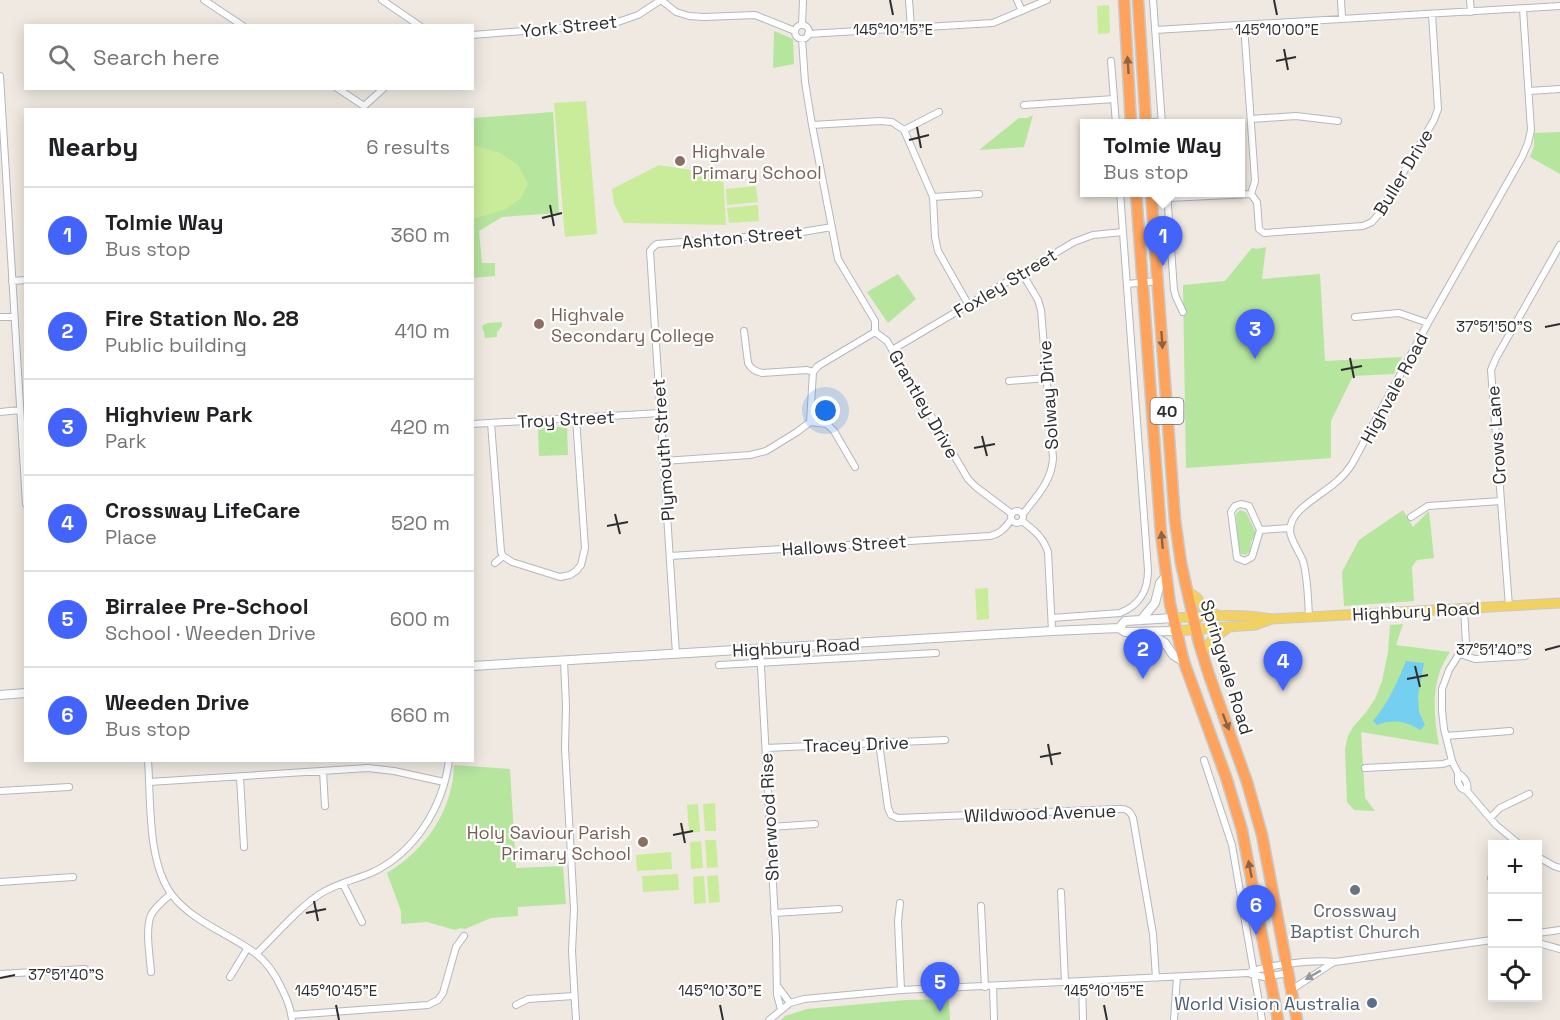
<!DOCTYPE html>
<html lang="en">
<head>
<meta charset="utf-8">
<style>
  body { margin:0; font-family:"Space Grotesk",sans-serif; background:#f2f2f2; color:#202124 }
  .controls { position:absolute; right:18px; bottom:18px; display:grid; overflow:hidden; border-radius:0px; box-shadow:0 3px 15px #0003 }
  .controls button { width:54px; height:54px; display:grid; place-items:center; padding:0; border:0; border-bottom:2px solid #e0e0e0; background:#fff; color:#202124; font:30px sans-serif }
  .you { position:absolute; left:826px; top:411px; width:21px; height:21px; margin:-15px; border:4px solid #fff; border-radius:50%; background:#1a73e8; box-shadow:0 0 0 9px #1a73e833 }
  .badge { display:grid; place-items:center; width:39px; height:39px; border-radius:50%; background:#4264fb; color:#fff; font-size:20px; font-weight:700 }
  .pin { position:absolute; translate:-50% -50px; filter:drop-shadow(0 2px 3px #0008) }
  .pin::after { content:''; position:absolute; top:32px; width:21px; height:18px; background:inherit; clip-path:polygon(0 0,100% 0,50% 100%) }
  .popup { position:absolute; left:1080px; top:119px; width:165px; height:78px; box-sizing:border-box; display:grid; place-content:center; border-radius:0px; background:#fff; filter:drop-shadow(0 2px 4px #0005); font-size:20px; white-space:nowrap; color:#757577 }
  .popup b { font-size:22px; color:#202124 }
  .popup::after { content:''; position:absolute; left:50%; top:100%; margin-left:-12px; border:12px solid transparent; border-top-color:#fff }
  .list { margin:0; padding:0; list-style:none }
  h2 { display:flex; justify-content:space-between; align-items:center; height:78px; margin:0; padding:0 24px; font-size:26px }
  h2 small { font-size:20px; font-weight:400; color:#757577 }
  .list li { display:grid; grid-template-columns:39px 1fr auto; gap:18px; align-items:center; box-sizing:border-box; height:96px; padding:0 24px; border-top:2px solid #e0e0e0 }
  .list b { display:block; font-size:22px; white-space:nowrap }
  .list p { margin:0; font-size:20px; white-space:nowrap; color:#757577 }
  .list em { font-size:20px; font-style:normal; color:#757577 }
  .icon { flex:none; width:33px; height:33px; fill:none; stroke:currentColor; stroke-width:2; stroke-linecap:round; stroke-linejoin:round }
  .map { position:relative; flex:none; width:1560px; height:1020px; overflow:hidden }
  .search { position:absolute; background:#fff; box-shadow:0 3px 15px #0003; left:24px; top:24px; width:450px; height:66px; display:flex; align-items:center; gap:15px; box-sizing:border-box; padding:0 21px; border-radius:0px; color:#757577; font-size:22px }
  .panel { position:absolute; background:#fff; box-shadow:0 3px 15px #0003; left:24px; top:108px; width:450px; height:654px; border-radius:0px }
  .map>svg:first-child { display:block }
</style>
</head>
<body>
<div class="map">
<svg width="1560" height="1020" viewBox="0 0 1560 1020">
  <rect width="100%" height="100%" fill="#efe9e1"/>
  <!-- green -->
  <path fill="#b6e59e" d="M774,31L793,39L794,64L773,68Z
    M553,112L559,213L502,217L479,231L482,263H495V276L473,278V118Z
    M1033,115L1024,147L979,150L1019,118H1027Z
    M1560,132V174L1530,157L1534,146V133Z
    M1266,247L1262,279L1320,274L1325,361L1402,357L1394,374L1353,376L1331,421V458L1186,468L1183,285L1225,281L1252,248L1257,249Z
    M898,274L916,299L888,323L867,292Z
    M502,322V326L497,332V337L485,338L484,332L482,328L483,325L488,323Z
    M567,426L568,455L539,456L538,428Z
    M1240,510L1246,512L1256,533L1251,542L1250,552L1245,555L1239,553L1236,514Z
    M1403,510L1413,527L1429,511L1434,558L1417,560L1412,567L1414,601L1344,606L1342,572L1359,540Z
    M1403,624L1396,645L1450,652C1445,660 1440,669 1438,678C1432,699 1435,724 1439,745L1361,732L1365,798L1375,811L1354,810L1347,802L1345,749L1348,736L1353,727L1367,711L1375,699L1382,681L1388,652L1390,625Z
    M454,765L510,769L516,868L563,866L566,904L518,907V916L491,918L465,929L461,928L455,930L427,922L401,924V911L387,873C425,850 453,811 454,765Z
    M949,999L950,1020H781L785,1016L807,1009L906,1000Z"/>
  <!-- pitch -->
  <path fill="#c9ec9a" d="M1109,5L1110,33L1098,34L1097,6Z
    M586,101L597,234L565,237L554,103Z
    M473,145L500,153L518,165L528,184L521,198L506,209L473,219Z
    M659,165L723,175L726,225L624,223L614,204L612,189Z
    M756,186L758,202L727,205L726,189Z
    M758,205L759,221L729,223L727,208Z
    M988,588L989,619L977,620L975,589Z
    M715,803L716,831H705L703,804Z
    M698,804L700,832H689L687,805Z
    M705,840H716L718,867L707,868Z
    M701,841L703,868L691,869L690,842Z
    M671,852L672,869L637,871L636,855Z
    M678,874L679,890L643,892L642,876Z
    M718,875L720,902L709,903L707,876Z
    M704,876L706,903L694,904L693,877Z"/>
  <!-- water -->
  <path fill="#75cff0" d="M1406,661L1424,663L1418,696L1419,712L1425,725L1420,730C1406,721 1393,719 1377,725L1373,721C1388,703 1397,683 1406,661Z"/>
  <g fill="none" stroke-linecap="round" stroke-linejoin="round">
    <!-- street casing -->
    <g stroke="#b4b7c1" stroke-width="8">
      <path id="street" d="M204,0L243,26
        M382,0L420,26
        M661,0L676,12L689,16L704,17L755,15L795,31
        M909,0L911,28
        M1017,0L1022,11
        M1153,0L1162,124
        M1341,0L1342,18
        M1470,0L1471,12
        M802,25L803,0
        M1244,25L1255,181L1251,194
        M795 32a7 7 0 1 1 14 0a7 7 0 1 1-14 0Z
        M1155,30L1560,6
        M808,34L993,23L1047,0
        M472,35L612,24L638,15L661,0
        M802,39L805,82L812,125L838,259L875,321V332L887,341L968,479L976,487L1012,514
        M1111,61L1116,124
        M0,76L26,504
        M337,88L364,106L365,110
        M1529,91L1560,89
        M1024,105L1114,99
        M364,106L384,88
        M1251,119L1296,116L1338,121
        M1138,124L1162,121
        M812,125L880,121L892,122L904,130L933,197L935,237L938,251L968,304
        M904,130L939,112
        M1167,192L1174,290L1176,297L1183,312
        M1251,194L1257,202L1259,229L1264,233L1363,226L1372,222L1378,215L1434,120L1438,109L1432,14
        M933,197L979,194
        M1168,198L1251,194
        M1022,273L1038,300L1041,310L1053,458C1052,481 1036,497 1023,514
        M12,281L26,280
        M1127,284L1158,281
        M0,317H14
        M1355,317L1399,313L1428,323
        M744,331L748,363C751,369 755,371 762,373L807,370L813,372
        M892,350L1074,242L1093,235L1123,232
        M1009,381L1047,378
        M0,412L20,410
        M810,422L827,424L834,431L855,467
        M491,423L501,552L503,556L512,562L560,577L570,575L576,571L581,565L585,548L576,418
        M472,424L660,413
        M664,461L750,455L766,451L797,432L810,422L813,372L818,366L875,332
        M1241,504L1249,506L1260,530L1252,557L1245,561L1237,558L1231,512L1235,506Z
        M1011 517a6 6 0 1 1 12 0a6 6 0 1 1-12 0Z
        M1411,517L1428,506L1501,501
        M1022,521C1034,530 1043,537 1048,552L1052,631
        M1260,530L1290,528
        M670,556L990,536C1000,534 1005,528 1011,520
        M495,563L503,556
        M1509,606L1491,370L1496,358L1560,245
        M1464,609L1466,643L1449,670L1442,689V711L1444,729L1452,761L1458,773V782L1461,788L1467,791L1496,825L1519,844
        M1309,617C1308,599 1308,579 1303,561C1299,551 1291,541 1290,531C1290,522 1294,516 1300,510C1318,493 1338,486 1352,464L1428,323L1522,157L1528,143L1531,130L1523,9
        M1052,618L1120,613C1140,605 1148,591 1148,570L1120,192
        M760,649L776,939L777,995L781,1009
        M676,654L650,251L653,247L657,244L796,233L832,227
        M1460,654L1475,659L1525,656
        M564,660L566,706L565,748L574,909L572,951L576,1020
        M719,665L936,653
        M1446,736L1510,731
        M879,743L888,808L891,815L898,818L1117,809C1125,808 1130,810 1133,818L1153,934L1156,978
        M766,748L945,740
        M148,760C151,800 147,862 172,895C193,922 228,933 255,953C267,962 276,976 282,989C287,999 291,1009 292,1020
        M1204,760L1232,845L1262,1020
        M1365,768L1443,764L1452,761
        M323,771L325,806
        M1458,773C1464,777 1469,783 1467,791
        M240,777L244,847
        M149,782L368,768L394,771L444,782
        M0,791L69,787
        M1490,818L1500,808L1529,794
        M770,827L815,824
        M1538,857L1554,866L1560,868
        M1491,878L1492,880
        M0,882L73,877
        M343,884L362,922
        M1061,892L1065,982
        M900,903L898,921L901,990
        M981,906L985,987
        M774,913L839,909
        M1538,933L1560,930
        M1538,943L1560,949
        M256,954C277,934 296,910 320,894C335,884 354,880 371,873C415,853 443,807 449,760
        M151,972C150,957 145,929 151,915C156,906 164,900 171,894
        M0,974L85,969
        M1251,974L1264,977L1288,973
        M230,977L247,949
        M1082,981L1083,1020
        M993,986L994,1020
        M778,987L790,1003
        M1291,990L1334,962
        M516,1005L528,999L574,996
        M291,1015L428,1005L438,1000L443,993L456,947L464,936
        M769,1020L790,1003L804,999L901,990L1248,973C1267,965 1314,959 1335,962L1492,940
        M1174,1020L1177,977"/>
    </g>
    <!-- secondary casing -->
    <g stroke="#b4b7c1" stroke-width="10">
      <path id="secondary" d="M1141,620L1155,603L1160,583L1166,576
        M1119,628L1125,621L1173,618
        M1148,632L1165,643L1173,655L1184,662
        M472,666L1052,631L1119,628L1125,632L1175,631
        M0,695L26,693"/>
    </g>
    <!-- primary casing -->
    <g stroke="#c9c9c9" stroke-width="11">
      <path id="primary" d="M1187,591L1197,598L1203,607L1217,615
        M1173,618C1206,616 1239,613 1272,619L1560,603
        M1175,631L1255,625L1269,620
        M1202,653L1212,640L1229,627"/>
    </g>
    <!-- highway casing -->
    <g stroke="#c9c9c9" stroke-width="13">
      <path id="highway" d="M1124,0L1131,124
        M1138,0L1146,124
        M1136,192L1161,534L1170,604L1184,662L1226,777L1242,830L1278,1020
        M1151,192L1175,520L1181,563L1199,643L1209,675L1247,782L1262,835L1297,1020"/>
    </g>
    <!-- street -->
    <use href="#street" stroke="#fff" stroke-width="6"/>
    <!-- secondary -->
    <use href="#secondary" stroke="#fff" stroke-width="8"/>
    <!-- primary -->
    <use href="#primary" stroke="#f2d163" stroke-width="9"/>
    <!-- highway -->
    <use href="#highway" stroke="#ffa35c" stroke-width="10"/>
  </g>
  <!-- one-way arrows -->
  <defs><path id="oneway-solid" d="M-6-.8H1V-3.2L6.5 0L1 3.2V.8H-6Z" transform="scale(1.5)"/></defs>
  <g fill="#8c6343">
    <use href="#oneway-solid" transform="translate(1128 65) rotate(-94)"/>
    <use href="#oneway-solid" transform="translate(1162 340) rotate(86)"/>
    <use href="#oneway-solid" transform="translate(1162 540) rotate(-95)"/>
    <use href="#oneway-solid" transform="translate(1226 722) rotate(69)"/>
    <use href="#oneway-solid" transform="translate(1250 869) rotate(-101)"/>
  </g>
  <use fill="#969696" href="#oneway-solid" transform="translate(1313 975) rotate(150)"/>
  <!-- ticks -->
  <path fill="none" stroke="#2e2e2e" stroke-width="2" d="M890,0L893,15M1274,0L1277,15M1284,49L1288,70M1276,61L1296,57M917,127L921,148M909,140L929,135M550,205L554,226M542,218L562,213M1545,327L1560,324M1350,358L1354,378M1341,370L1362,366M982,436L987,456M974,448L995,444M615,514L620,534M607,526L628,522M1545,650L1560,646M1415,666L1420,687M1407,679L1428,675M1048,744L1052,765M1040,757L1061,753M681,823L685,843M673,835L693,831M314,901L318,921M306,913L326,909M0,978L15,975M336,1005L339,1020M720,1005L723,1020M1104,1005L1107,1020"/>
  <!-- markers -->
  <g fill="#8d6e63" stroke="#fff" stroke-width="2">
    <circle cx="680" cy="161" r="6"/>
    <circle cx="539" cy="324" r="6"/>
    <circle cx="643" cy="842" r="6"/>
  </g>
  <circle fill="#6b7280" stroke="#fff" stroke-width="2" cx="1355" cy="890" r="6"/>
  <circle fill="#5c6f8a" stroke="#fff" stroke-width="2" cx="1372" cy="1003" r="6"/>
  <g text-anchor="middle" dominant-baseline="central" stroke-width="4.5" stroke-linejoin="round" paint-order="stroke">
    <!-- shield labels -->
    <rect fill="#fff" stroke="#6d6d6d" stroke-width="1.5" x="1150.5" y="398" width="33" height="26" rx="4.5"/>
    <g font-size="16" font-weight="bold" fill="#2e2e2e">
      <text x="1167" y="411">40</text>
    </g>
    <!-- street labels -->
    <g font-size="18" fill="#2e2e2e" stroke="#fff">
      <text transform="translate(569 26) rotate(-6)">York Street</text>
      <text transform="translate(1403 172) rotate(-59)">Buller Drive</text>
      <text transform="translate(742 237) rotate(-5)">Ashton Street</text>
      <text transform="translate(1005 283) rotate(-31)">Foxley Street</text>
      <text transform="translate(1394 388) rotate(-62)">Highvale Road</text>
      <text transform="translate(1048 395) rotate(-94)">Solway Drive</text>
      <text transform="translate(924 404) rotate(60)">Grantley Drive</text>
      <text transform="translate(566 419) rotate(-3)">Troy Street</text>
      <text transform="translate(1496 435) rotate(-94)">Crows Lane</text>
      <text transform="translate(663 450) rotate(-94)">Plymouth Street</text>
      <text transform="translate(844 545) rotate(-4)">Hallows Street</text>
      <text transform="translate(1416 611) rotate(-3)">Highbury Road</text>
      <text transform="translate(796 647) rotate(-3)">Highbury Road</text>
      <text transform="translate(1227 667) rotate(73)">Springvale Road</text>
      <text transform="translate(856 744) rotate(-2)">Tracey Drive</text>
      <text transform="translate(1040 813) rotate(-2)">Wildwood Avenue</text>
      <text transform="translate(769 817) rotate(-93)">Sherwood Rise</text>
    </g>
    <!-- education labels -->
    <g font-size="18" fill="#785e54" stroke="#fff" text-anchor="start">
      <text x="692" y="151">Highvale<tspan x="692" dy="21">Primary School</tspan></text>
      <text x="551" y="314">Highvale<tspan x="551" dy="21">Secondary College</tspan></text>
      <text x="631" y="832" text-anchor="end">Holy Saviour Parish<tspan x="631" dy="21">Primary School</tspan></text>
    </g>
    <!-- worship labels -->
    <g font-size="18" fill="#5b616d" stroke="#fff">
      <text x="1355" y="910">Crossway<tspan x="1355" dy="21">Baptist Church</tspan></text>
    </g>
    <!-- service labels -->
    <g font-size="18" fill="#4e5e75" stroke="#fff" text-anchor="end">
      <text x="1360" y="1003">World Vision Australia</text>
    </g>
  </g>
  <g font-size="15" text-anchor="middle" fill="#2e2e2e" stroke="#fff" stroke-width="4.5" stroke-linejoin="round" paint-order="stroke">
    <text x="893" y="35">145°10'15"E</text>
    <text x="1277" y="35">145°10'00"E</text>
    <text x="1494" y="332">37°51'50"S</text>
    <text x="1494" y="655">37°51'40"S</text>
    <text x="66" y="980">37°51'40"S</text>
    <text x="336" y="996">145°10'45"E</text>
    <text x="720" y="996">145°10'30"E</text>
    <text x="1104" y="996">145°10'15"E</text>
  </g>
</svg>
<div class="controls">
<button>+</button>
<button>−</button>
<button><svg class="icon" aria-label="locate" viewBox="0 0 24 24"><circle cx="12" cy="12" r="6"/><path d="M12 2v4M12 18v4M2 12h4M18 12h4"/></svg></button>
</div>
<div class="you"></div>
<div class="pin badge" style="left:1163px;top:266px">1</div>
<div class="popup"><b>Tolmie Way</b>Bus stop</div>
<div class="pin badge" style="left:1143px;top:679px">2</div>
<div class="pin badge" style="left:1255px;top:359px">3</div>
<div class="pin badge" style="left:1283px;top:691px">4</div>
<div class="pin badge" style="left:940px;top:1012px">5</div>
<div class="pin badge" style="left:1256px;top:935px">6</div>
<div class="search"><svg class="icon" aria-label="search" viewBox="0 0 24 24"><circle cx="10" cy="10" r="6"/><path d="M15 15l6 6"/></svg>Search here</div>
<section class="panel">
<h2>Nearby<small>6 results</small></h2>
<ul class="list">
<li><span class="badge">1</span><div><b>Tolmie Way</b><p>Bus stop</p></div><em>360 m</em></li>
<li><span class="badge">2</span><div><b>Fire Station No. 28</b><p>Public building</p></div><em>410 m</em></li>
<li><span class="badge">3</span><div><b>Highview Park</b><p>Park</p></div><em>420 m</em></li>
<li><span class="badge">4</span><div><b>Crossway LifeCare</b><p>Place</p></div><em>520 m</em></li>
<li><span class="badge">5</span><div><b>Birralee Pre-School</b><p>School · Weeden Drive</p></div><em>600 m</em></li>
<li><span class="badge">6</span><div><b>Weeden Drive</b><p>Bus stop</p></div><em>660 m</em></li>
</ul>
</section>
</div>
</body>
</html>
